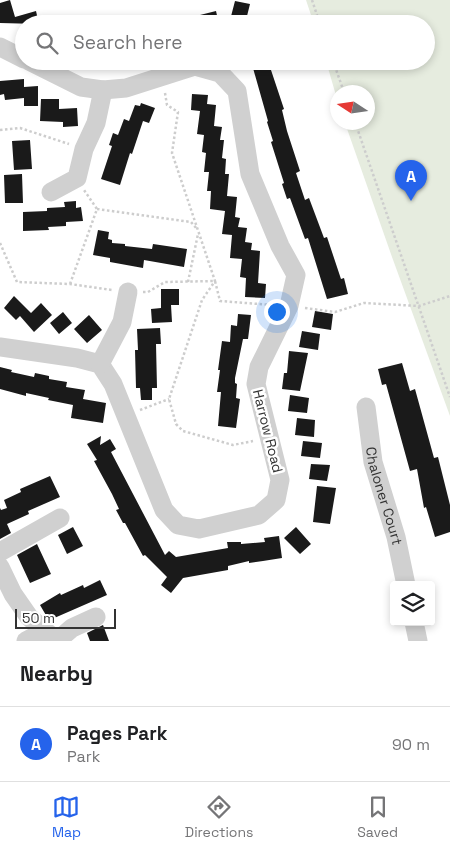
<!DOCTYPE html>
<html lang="en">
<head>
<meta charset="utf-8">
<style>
  body { margin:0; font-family:"Space Grotesk",sans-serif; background:#f2f2f2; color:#202124 }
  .controls { position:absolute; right:15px; bottom:15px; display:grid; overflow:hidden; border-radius:5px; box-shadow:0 2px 8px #0003 }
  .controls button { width:45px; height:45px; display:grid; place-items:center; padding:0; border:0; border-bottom:1px solid #e0e0e0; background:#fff; color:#202124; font:25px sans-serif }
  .compass { position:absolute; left:330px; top:85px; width:45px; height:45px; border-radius:50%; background:#fff; box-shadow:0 2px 8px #0003; rotate:282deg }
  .scale { position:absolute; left:15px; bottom:12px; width:101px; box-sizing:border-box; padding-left:5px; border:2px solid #333; border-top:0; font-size:14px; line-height:18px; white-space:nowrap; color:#333; -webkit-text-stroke:4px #fff; paint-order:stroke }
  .you { position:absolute; left:276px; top:311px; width:18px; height:18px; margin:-12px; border:4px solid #fff; border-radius:50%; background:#1a73e8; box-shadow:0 0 0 8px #1a73e833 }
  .badge { display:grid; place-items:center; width:32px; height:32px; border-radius:50%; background:#2563eb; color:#fff; font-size:16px; font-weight:700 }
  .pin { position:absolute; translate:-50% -41px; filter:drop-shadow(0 1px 2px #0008) }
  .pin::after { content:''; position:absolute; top:26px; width:18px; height:15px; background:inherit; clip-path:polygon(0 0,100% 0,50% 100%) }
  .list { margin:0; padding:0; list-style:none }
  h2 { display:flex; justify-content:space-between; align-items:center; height:65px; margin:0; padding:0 20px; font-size:21px }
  h2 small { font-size:16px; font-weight:400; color:#757577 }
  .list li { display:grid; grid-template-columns:32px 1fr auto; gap:15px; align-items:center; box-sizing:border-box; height:75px; padding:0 20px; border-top:1px solid #e0e0e0 }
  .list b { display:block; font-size:19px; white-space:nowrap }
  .list p { margin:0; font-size:16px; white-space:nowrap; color:#757577 }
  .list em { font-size:16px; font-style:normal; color:#757577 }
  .icon { flex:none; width:28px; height:28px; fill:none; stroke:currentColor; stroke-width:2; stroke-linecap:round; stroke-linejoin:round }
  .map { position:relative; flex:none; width:450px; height:641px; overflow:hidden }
  .search { position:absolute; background:#fff; box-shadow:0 2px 8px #0003; left:15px; right:15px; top:15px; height:55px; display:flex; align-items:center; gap:12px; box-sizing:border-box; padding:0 18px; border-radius:28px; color:#757577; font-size:19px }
  .sheet { height:140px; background:#fff }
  nav { display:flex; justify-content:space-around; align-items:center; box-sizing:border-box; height:70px; border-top:1px solid #e0e0e0; background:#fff; font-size:14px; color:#757577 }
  nav a { display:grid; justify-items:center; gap:2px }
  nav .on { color:#2563eb }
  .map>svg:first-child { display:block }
</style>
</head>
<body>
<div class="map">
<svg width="450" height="641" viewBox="0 0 450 641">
  <rect width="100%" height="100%" fill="#fff"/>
  <!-- green -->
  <path fill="#e6ecdf" d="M306,0H450V416L392,257L345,123L368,122V92H338L337,99L326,61H426V24H314Z"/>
  <!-- building -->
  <path fill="#1a1a1a" d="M10,0L15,17L36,11L39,24L0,23V3Z
    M235,1L250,4L245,24H229Z
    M216,11L219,24H202L200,15Z
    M251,61H268L284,109L282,110L287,131L300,171L296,173L305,200L309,198L324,238L327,237L341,279L344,278L348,294L327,299L308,238L305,239L290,198L287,199L282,184L284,183L271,142L273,141L267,122L268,121Z
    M24,79V87L38,86V106H24V98L5,100L4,94L0,95V81Z
    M192,94L208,95L207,104L216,105L214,126L222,127L220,140H224L222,158L226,159L225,174H229L227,196L237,197L235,217L240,218L238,227L247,228L245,242L252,243L251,250L260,251L258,283L266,284L265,298L245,297L246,278L240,277L242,259L230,258L232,235L222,234L225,211L210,209L211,191H207L209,172H204L206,153L202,152L204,135L197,134L200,111L191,110Z
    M41,99H59V109L77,108L78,126L63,127V122L40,121Z
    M141,103L155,108L149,123L143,121L132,154L130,153L120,185L101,179L112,146L109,145L113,133L118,135L124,119L129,121L135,105L140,106Z
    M30,140L32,169L14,170L12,141Z
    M22,174L23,203H5L4,175Z
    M76,201V208L81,207L83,221L66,222V226L48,227L49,230L23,231V212L47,211V208L65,207L64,202Z
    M98,230L109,232L108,239L112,240V243L125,244V246L152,249L153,244L187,249L184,267L144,260L143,268L110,262V258L93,255Z
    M161,289H179V305H171L172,322L152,323L151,309L161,308Z
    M14,296L31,313L41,303L52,315L34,332L20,316L16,320L4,308Z
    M315,311L333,314L331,330L312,327Z
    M63,312L72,323L59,334L50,323Z
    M238,314L251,315L248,339H243L235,378V383L237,384L236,398L240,399L236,428L218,426L221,392H217L220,370H218L222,341L230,342L231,325L237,326Z
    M89,315L102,330L87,343L74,329Z
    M160,328L161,344H156L157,388H152V400H141L140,388H136L135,350H138L137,329Z
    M302,331L320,334L318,350L299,347Z
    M289,351L308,353L300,391L282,389L284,373H287Z
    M402,363L410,391L415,389L434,458L438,457L450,505V532L435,537L426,507L424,508L417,469L410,471L386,384L382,385L378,369Z
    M0,367L12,370L11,372L34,377L35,373L49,376V379L67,382L66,387L85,390L83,399L106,403L103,423L71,418L73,405L48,400L49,398L26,393V396L0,389Z
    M290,395L309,398L307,413L288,411Z
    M297,418L315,420L314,437L295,435Z
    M101,436L100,445L110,439L116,449L111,452L165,555L169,551L176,557L228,548L227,542H241V544L265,542L264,538L279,536L282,558L263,561L249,563V561L228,566V570L183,578L171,593L161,585L167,577L145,555L143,556L125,523H123L116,510L119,509L112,494L94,461L97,460L87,444Z
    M303,441L322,443L320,458L301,456Z
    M311,464L330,465L327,481L309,479Z
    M50,476L60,497L28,511L29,514L7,524L11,533L0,539V508L1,510L7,508L4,500L21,492L20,489Z
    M317,486L336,488L330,524L313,522Z
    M73,527L83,546L67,554L58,535Z
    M296,527L311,544L300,554L284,538Z
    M37,544L51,574L30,583L17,555Z
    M100,580L107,595L52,619L51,617L48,619L47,617L40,605L60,593L61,595L83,585L84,588Z
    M103,625L109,641H90L87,633Z"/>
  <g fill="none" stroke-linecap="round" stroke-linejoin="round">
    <!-- path -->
    <path stroke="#cdcdcd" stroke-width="2.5" stroke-dasharray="2.5 2.5" stroke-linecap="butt" d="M312,0L320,24
      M333,61L344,92
      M165,93L167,105L178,112L172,153L215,281L202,300L169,399L176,424L183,431L233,445L253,441
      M355,122L450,397
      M0,130L20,128L69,144
      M97,209L191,222L197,229
      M0,243L17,282L70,284L112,290
      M188,282L198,234
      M70,284L97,209L84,190
      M143,292H148L165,282L215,281L220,301L272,305
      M305,308L335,312L364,303L419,306L450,296
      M140,410L169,399"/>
    <!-- minor -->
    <g stroke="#d0d0d0" stroke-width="19">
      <path d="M0,47L24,59"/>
      <path d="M51,192L77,178L84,149L96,123L103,90"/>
      <path d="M0,347L77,358L100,364L113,384L164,510L178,525L199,529L259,515L276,500L280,480L256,384L259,367L289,306L296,275L280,246L250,174L237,91L220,73L195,66L126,88L103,90L81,87L29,61"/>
      <path d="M100,364L122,322L128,292"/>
      <path id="s1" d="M366,407L373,462L396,537L406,585"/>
      <path d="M0,552L60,518"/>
      <path d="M0,567L13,594L29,617L57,641"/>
      <path d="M414,622L418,641"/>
      <path d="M26,641L45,631"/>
      <path d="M57,641L72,628L96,617"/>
    </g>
  </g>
  <g text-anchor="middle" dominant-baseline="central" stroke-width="5" stroke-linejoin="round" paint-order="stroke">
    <!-- street labels -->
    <g font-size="14" fill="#333" stroke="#fff">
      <text transform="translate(268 431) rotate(76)">Harrow Road</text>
      <text stroke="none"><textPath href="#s1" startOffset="91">Chaloner Court</textPath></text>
    </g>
  </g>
</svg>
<div class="controls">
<button><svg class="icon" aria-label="layers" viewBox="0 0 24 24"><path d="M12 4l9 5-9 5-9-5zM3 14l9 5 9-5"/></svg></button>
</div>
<svg class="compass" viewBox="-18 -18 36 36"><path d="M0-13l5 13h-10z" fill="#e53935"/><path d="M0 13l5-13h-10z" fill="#757577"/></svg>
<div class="scale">50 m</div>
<div class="you"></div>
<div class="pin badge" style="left:411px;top:201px">A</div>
<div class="search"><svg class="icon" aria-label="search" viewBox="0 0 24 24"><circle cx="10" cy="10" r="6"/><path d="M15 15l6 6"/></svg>Search here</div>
</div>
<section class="sheet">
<h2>Nearby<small></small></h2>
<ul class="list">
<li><span class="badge">A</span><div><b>Pages Park</b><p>Park</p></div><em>90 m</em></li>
</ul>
</section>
<nav>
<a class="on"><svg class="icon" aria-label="map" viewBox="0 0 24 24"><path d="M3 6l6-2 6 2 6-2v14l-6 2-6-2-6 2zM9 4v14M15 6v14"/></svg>Map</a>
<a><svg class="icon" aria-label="directions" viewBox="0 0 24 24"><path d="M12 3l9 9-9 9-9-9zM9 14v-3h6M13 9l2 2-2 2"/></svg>Directions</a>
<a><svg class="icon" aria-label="saved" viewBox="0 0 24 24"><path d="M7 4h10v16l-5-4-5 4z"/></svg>Saved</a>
</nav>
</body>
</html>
